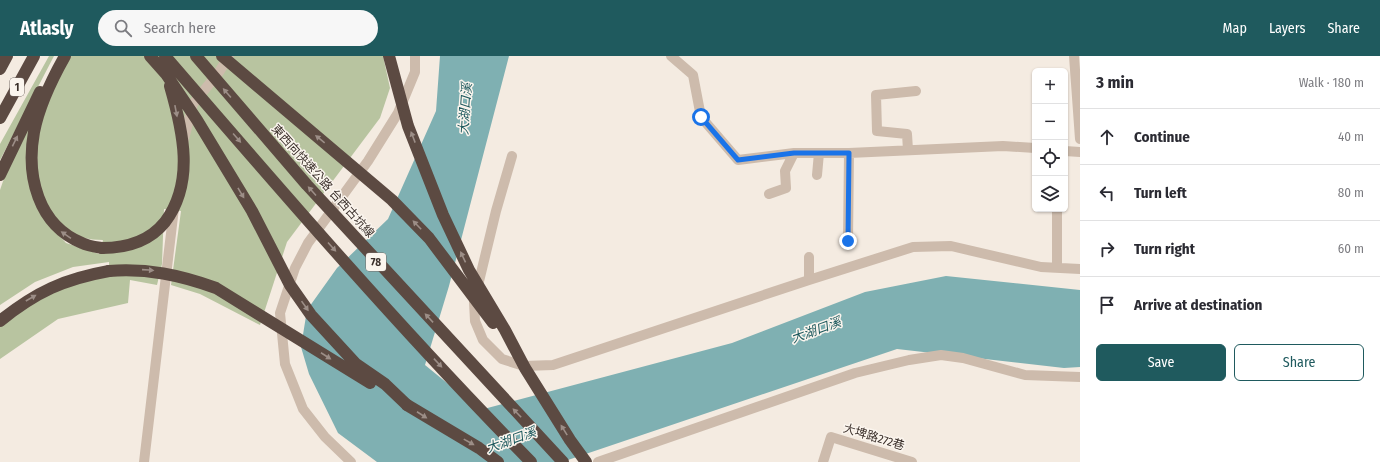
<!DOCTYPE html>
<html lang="en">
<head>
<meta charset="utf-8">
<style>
  body { margin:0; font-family:"Fira Sans Condensed","Noto Sans TC",sans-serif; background:#f7f7f7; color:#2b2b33 }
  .controls { position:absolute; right:12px; top:12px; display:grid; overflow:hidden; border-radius:6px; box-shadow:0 1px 3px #0004 }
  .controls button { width:36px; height:36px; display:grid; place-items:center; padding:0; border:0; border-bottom:1px solid #e1e1e2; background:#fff; color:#2b2b33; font:20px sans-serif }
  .stop { position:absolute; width:12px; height:12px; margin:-9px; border:3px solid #1a73e8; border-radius:50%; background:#fff }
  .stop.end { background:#1a73e8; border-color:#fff; box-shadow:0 1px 4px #0008 }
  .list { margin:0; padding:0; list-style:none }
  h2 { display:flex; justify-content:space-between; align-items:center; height:52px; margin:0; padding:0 16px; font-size:17px }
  h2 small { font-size:13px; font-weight:400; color:#7c7c81 }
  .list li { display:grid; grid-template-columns:26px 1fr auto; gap:12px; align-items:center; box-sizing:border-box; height:56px; padding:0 16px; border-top:1px solid #e1e1e2 }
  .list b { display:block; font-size:15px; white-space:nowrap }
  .list em { font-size:13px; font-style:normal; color:#7c7c81 }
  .actions { display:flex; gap:8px; padding:12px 16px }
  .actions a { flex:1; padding:9px 0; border:1px solid #1f5a5e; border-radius:6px; text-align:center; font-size:14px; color:#1f5a5e }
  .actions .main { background:#1f5a5e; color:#fff }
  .icon { flex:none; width:22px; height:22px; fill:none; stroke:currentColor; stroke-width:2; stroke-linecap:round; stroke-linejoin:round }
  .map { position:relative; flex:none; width:1080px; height:406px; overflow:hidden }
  header { display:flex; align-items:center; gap:24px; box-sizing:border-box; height:56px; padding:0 20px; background:#1f5a5e; color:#fff }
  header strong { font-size:19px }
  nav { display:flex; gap:22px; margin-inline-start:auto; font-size:14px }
  .search { width:280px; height:36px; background:#f7f7f7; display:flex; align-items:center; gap:10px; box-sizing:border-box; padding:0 14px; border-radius:22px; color:#7c7c81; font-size:15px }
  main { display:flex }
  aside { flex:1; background:#fff }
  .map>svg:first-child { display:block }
</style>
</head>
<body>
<header>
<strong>Atlasly</strong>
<div class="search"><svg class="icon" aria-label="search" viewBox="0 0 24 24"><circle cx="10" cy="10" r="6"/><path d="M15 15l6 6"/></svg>Search here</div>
<nav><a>Map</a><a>Layers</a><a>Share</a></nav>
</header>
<main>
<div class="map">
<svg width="1080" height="406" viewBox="0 0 1080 406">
  <rect width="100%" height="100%" fill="#f4ebe1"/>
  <!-- green -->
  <path fill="#b8c4a0" d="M49,0H54L0,104V88Z
    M70,0H383L390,32L380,62L287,186L260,269L200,238L171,229L181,155L164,153L162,208L157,229L130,224L128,247L58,263L0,303V262L25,243L109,218V206L73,211L35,226L0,249V134L11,102L30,64L43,162L66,187L99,198L103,184C89,184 74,181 63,172C36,151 33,97 41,67C47,43 59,22 70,0Z"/>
  <!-- water -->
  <path fill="#7fb0b2" d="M440,0H509L449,230L425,309L480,354L732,287L865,236L946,220L1080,234V311L1064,312L897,293L562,406H377L338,377L309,318L301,291L307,254L337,212L388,163L436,55Z"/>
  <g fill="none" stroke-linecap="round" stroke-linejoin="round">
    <!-- minor -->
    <path stroke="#cdbbac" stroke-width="10" d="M671,0L693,19L701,61L738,104L794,97H849L1003,90L1035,92
      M1074,0L1080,83
      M183,87L193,48L219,16L229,0
      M908,94L907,78L877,75L876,39L916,35
      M1065,95L1080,96
      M512,100L496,155L474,246L475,265L483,284L502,303L524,310L553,309L809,224L913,191L951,190L1041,211L1080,213
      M817,119L819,97
      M769,138L786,132L785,115L794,97
      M848,185L849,97
      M809,201V224
      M1057,212V153
      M144,406L174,152
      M351,406L325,381L303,353L285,308L280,257L295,212L308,187L368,105L398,57L415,16V0
      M598,406L855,317L909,304L941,299L963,302L1025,319L1080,321
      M823,406L831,381L912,406"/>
    <!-- highway -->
    <path stroke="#5c4a42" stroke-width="12" d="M65,0C52,23 39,50 34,76C26,120 38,169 82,187C88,190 96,191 102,192
      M0,13L7,0
      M0,62L34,0
      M0,119L40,36
      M0,265C36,236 64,223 109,215
      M407,349L479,392L498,406"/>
    <!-- highway-bridge -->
    <path stroke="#5c4a42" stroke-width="12" d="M150,0L166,18L197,64L252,155L290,229L311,259L356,308L385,328L407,349
      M165,0C284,138 403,276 531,406
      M196,0L307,129L563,406
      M222,0L392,144L429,182L493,267
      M389,0L408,70L443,159L469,214L505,274L525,312L570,384L586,406
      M102,192C127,192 149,186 165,166C195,126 183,75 170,30
      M109,215C147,212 180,219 216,232L370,327"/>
  </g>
  <!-- one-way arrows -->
  <defs><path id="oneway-solid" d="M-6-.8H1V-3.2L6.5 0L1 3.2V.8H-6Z"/></defs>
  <g fill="#9c8e87">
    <use href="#oneway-solid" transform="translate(227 37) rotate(-131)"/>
    <use href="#oneway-solid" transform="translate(176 55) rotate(79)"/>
    <use href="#oneway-solid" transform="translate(413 81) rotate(-111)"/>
    <use href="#oneway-solid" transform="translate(237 82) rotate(49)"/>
    <use href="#oneway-solid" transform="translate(320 83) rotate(-141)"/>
    <use href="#oneway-solid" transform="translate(15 85) rotate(-64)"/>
    <use href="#oneway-solid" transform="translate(312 135) rotate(-132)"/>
    <use href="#oneway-solid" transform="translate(241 137) rotate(59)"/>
    <use href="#oneway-solid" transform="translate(417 169) rotate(-134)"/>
    <use href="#oneway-solid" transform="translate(66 179) rotate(-146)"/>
    <use href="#oneway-solid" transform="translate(332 191) rotate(48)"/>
    <use href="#oneway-solid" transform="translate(463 201) rotate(-115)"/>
    <use href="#oneway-solid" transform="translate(148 214) rotate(4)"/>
    <use href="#oneway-solid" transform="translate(31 242) rotate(-30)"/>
    <use href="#oneway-solid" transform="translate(305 250) rotate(55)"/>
    <use href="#oneway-solid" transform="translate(429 262) rotate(-133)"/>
    <use href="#oneway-solid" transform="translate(326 300) rotate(33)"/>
    <use href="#oneway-solid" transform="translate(438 307) rotate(47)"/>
    <use href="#oneway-solid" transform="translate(517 357) rotate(-134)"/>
    <use href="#oneway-solid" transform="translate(422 359) rotate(33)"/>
    <use href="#oneway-solid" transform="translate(564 374) rotate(-122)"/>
    <use href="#oneway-solid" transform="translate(469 386) rotate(29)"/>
  </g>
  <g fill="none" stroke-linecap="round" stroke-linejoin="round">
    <!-- route -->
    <path stroke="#1a73e8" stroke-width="5" d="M701,61L738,104L794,97H849L848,185"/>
  </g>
  <g text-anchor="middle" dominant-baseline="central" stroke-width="3" stroke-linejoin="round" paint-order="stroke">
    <!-- shield labels -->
    <g fill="#fbf5ee" stroke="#756b66" stroke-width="1">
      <rect x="10" y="22" width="14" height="18" rx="3"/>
      <rect x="366" y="197" width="20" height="18" rx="3"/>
    </g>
    <g font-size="11" font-weight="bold" fill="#3b302b">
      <text x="17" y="31">1</text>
      <text x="376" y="206">78</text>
    </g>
    <!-- street labels -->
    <g font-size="12" fill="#3b302b" stroke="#fbf5ee">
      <text transform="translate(323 125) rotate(48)">東西向快速公路 台西古坑線</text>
      <text transform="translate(874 381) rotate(17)">大埤路272巷</text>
    </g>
    <!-- water labels -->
    <g font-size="13" font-style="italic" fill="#1f5a5e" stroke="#fbf5ee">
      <text transform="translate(465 53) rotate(-86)">大湖口溪</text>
      <text transform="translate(816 274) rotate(-20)">大湖口溪</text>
      <text transform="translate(511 384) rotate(-20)">大湖口溪</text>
    </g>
  </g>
</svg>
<div class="controls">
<button>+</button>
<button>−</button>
<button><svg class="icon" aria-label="locate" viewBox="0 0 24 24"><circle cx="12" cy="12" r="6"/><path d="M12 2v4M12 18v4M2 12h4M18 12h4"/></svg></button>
<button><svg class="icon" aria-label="layers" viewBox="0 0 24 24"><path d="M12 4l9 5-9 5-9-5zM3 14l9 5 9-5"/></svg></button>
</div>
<div class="stop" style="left:701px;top:61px"></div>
<div class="stop end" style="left:848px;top:185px"></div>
</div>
<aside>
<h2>3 min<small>Walk · 180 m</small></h2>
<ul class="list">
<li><svg class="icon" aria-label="ahead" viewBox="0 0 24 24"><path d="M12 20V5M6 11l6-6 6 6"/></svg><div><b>Continue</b></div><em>40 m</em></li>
<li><svg class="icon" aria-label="left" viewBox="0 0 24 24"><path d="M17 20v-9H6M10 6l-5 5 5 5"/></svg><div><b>Turn left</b></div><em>80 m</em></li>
<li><svg class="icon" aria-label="right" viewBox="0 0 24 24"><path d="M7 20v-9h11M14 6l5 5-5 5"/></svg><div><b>Turn right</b></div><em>60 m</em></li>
<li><svg class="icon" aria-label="arrive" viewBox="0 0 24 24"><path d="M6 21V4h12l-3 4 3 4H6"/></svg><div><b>Arrive at destination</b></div></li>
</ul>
<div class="actions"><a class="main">Save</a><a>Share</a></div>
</aside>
</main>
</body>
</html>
